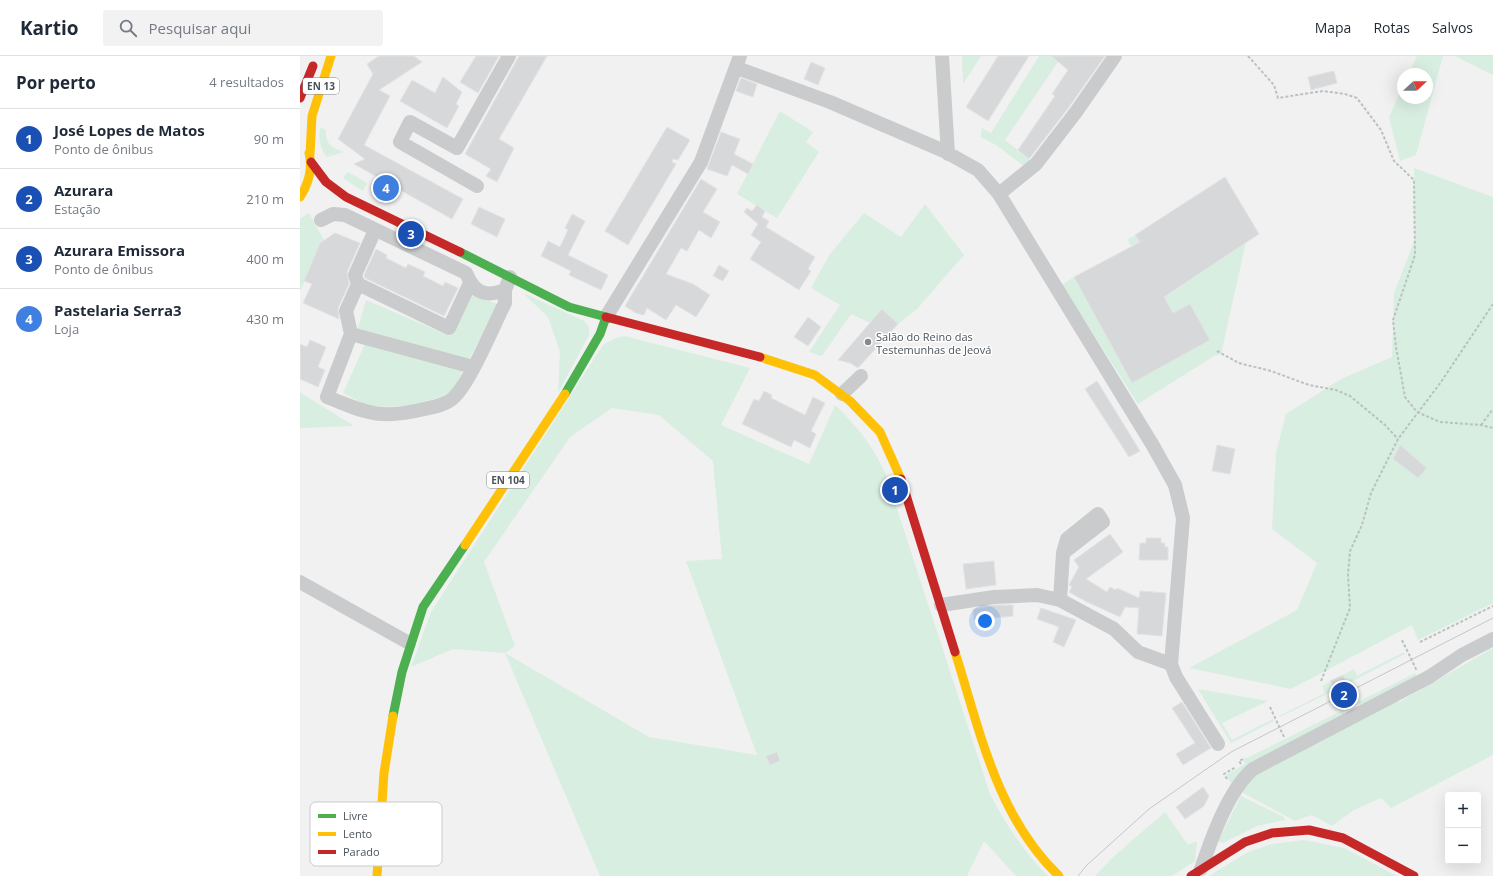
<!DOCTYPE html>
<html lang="pt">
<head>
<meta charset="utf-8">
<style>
  body { margin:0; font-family:"Open Sans",sans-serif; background:#f2f2f3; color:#1f2937 }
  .controls { position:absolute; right:12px; bottom:12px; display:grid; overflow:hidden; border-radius:4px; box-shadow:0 4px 16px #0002 }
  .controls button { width:36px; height:36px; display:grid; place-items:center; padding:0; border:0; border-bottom:1px solid #e0e1e3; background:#fff; color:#1f2937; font:20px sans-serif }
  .compass { position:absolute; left:1097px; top:12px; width:36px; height:36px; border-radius:50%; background:#fff; box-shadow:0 4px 16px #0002; rotate:68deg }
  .you { position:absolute; left:685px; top:565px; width:14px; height:14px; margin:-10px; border:3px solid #fff; border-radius:50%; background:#1a73e8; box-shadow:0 0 0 6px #1a73e833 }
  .badge { display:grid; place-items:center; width:26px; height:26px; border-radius:50%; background:#848a90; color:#fff; font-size:13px; font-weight:700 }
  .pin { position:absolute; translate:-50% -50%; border:2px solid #fff; box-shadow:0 1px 4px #0006 }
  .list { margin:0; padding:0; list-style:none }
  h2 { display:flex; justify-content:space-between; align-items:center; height:52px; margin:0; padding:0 16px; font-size:17px }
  h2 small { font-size:13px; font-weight:400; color:#747a83 }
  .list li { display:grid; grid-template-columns:26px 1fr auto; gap:12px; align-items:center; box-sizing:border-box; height:60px; padding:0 16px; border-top:1px solid #e0e1e3 }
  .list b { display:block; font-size:15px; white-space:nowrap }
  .list p { margin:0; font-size:13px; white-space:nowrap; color:#747a83 }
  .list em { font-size:13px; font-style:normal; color:#747a83 }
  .icon { flex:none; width:22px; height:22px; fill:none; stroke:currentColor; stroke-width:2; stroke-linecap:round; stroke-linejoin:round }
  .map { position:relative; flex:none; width:1193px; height:820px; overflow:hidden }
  header { display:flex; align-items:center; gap:24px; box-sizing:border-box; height:56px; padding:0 20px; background:#fff; border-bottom:1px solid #e0e1e3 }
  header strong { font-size:19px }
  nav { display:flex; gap:22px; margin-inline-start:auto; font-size:14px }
  .search { width:280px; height:36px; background:#f2f2f3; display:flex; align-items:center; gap:10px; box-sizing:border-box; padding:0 14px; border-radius:4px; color:#747a83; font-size:15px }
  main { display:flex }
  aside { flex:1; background:#fff }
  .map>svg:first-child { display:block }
</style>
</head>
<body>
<header>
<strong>Kartio</strong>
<div class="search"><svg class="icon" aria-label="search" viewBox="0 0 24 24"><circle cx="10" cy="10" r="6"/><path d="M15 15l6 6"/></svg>Pesquisar aqui</div>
<nav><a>Mapa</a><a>Rotas</a><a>Salvos</a></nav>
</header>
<main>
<aside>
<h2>Por perto<small>4 resultados</small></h2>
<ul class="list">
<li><span class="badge" style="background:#1a4fb4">1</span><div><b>José Lopes de Matos</b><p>Ponto de ônibus</p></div><em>90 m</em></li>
<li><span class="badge" style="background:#1a4fb4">2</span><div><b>Azurara</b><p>Estação</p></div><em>210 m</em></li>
<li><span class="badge" style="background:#1a4fb4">3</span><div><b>Azurara Emissora</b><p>Ponto de ônibus</p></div><em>400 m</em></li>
<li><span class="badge" style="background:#3f7fe0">4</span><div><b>Pastelaria Serra3</b><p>Loja</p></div><em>430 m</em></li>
</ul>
</aside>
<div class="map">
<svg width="1193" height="820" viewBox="0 0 1193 820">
  <rect width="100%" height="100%" fill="#f1f1f1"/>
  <!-- green -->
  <path fill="#d8eee1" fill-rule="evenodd" d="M662,0H681L663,28Z
    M739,0H750L758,6L705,84L731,105L724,110L696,89L681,81L682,72L691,77Z
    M1117,0H1143L1116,99L1100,105L1089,61L1103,30V42H1127V18H1109Z
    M1155,0H1193V19Z
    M480,55L513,76L506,86L519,96L477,162L437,138Z
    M20,71L26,74C25,88 32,92 44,96L27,101C19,91 19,83 20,71Z
    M1114,112L1193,141V547L1118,584L1112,569L991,633L889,612L997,554L1017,507L972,473L976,397L986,358L1041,323L1092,301L1094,237L1115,183ZM1100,389L1127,412L1118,422L1093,403Z
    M48,116L67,127L63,135L43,122Z
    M625,148L664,199L617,253L598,268L582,253L570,267L551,258L522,300L509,296L540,249L511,232L530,198L564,157L601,181Z
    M9,157L24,184L0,235V163Z
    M835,179L872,235L946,186L921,298L914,300L838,348L762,229L774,221L832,326L873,257L835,188L830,190L828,183Z
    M171,237L199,249L168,305L57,275L66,244L150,280Z
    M223,237L284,265L289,271V279L258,337L260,296L248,261Z
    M324,280L450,312L421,369L509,408L535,349C558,371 571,388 585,416L690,738C706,769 723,795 748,820H716L684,785L667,820H300L205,597L153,593L111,611L131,556L303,289L313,283ZM312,352L359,359L413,405L422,503L386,505L457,699L349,681L205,597L215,590L184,506L270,381Z
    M65,288L164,312L154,333L141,341L107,350L70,351L43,337Z
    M0,337H1L54,370L0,372Z
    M1193,592V699L1091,752L1081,742L1054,754L1032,770L1012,759L995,765L943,737L941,733L957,715L1097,644L1099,646Z
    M1104,596L1105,598L1047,628L1043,619L1054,613L1057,620Z
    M1115,617L1118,622L933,731L926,719L945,708L943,704L1043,654L1045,659L1060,651L1058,646Z
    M1030,625L1035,634L980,661L979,660L1025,637L1022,630Z
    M898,633L968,645L922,667L932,684L973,663L974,665L931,687Z
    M941,740L984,761L985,764L957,770L923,787L918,785Z
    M865,756L888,789L897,785L895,805L872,820H795L812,802Z
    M1004,784L1044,792L1097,820H909L948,796L972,788Z"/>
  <!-- building -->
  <path fill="#d7d8da" stroke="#e3e3e4" d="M79,0H114L122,6L79,34L90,40L64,89L163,143L152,163L54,108L65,103L38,83L73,18L67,8Z
    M176,0H199L178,37L160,26Z
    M219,0H247L199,83L214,92L197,126L186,120L191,113L165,98Z
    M698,0H729L688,65L666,51Z
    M751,0H805L769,51L729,103L718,94L755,40L752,38L768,14Z
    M511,6L525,12L518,29L504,23Z
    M1034,15L1037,27L1011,34L1008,21Z
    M143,21L162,36L156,48L159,50L147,72L100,45L112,24L135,37Z
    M441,22L457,28L453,41L436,35Z
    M367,71L390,84L378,104L373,103L372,106L376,108L328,189L305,175Z
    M421,76L440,83L434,98L453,108L448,118L432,109L427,120L407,113Z
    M925,121L959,178L864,241L873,257L890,248L910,284L832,327L774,221L840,186L835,179Z
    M401,123L417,133L403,156L420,166L411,182L399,174L387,195L381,192L366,218L393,228L410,239L396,261L376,249L366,264L347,252L344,259L336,257L325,250Z
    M457,149L465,155L462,161L469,165L466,171L515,201L508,213L511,215L499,234L450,203L461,186L451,179L458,168L444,156L447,152L452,155Z
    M179,151L205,163L197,181L171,168Z
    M272,158L285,165L268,199L308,219L301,234L269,219L271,215L241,200L248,185L260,191L268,174L265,172Z
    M35,177L60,187L47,216L49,228L38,252L39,263L3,247L12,228L4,225L20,187Z
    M76,193L87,199L86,202L106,212L108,208L125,216L123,220L143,230L145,226L158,232L144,260L65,222L64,219Z
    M419,209L429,215L423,225L413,220Z
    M582,253L598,268L558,312L550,307L538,304Z
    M508,261L521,271L508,290L494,281Z
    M10,284L26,291L18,311L25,314L18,331L0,323V288L7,291Z
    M797,325L840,395L829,401L785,333Z
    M464,335L472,339L471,342L505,359L513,341L525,347L511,375L516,378L510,392L494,384L491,391L442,368L454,343L459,345Z
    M917,389L935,393L930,418L912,415Z
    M1100,389L1127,412L1118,422L1093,403Z
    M810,478L823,496L786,523L807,536L810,531L816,534L817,532L839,542L840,535L866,537L862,580L837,578L839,552L825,551L820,561L787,546L769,536L772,531L769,529L770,527L779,511L774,504Z
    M846,482H861V487H865V491H868V504H839L840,487H846Z
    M694,505L696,529L666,533L663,508Z
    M695,549H713V560L674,564L673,553Z
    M741,552L776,564L764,591L753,586L759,571L737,563Z
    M1043,619L1047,628L1035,634L1030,625Z
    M882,646L911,692L883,709L876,698L895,687L872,652Z
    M477,696L480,705L470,709L466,700Z
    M903,731L909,740L904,750L885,763L876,751Z"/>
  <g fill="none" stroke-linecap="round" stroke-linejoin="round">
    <!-- path -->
    <path stroke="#b9c2c0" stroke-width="2" stroke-dasharray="3 2" stroke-linecap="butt" d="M948,0L974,29L978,42L1023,35L1045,38L1057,42L1081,74L1094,105L1114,124L1115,199L1093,264L1096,291L1105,341L1117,356L1140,366L1181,369L1193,372
      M917,295L939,307L971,315L1009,329L1036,334L1050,340L1085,369L1098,383
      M1181,369L1193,353
      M1102,584L1117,615
      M1120,586L1193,550
      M1021,625L1050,552L1048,519L1050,495L1062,469L1071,437L1098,383L1141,326L1193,248
      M970,651L984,681
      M941,708L939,705L945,702
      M927,723L924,718L936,711"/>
    <!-- street -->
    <path stroke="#c9cbcc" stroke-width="14" d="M642,0L648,98
      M437,12L530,46L644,95L678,114L699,138L852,388L875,429L883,462L871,608L876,621L918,688
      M177,130L100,86L110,66L157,92L209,0
      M699,138L736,108L776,56L815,0
      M21,164L33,158L45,159L166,217C174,236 184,242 205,234
      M75,174L55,219L58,228L46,255L51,278L27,341C66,357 81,364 124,353C133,351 145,349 152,343C170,328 193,270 205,247V234L210,221
      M58,228L149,272L170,227
      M306,261L401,106L440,0
      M51,278L173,311
      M542,338L561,320
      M0,526L109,587
      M760,544L763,497L803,466L798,458L767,483L763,497
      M641,549L694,541L737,539L760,544L814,573L838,596L871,608
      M901,813C912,781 928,735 953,713L1129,621L1162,599L1193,583"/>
    <!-- fast -->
    <path stroke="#4caf50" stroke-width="9" d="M160,196L269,251L306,261L300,278L265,338
      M93,660L102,616L123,551L165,489"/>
    <!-- slow -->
    <path stroke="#ffc107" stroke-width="9" d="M10,98L12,60L31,0
      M0,141C9,127 13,113 9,97
      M460,301L515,319L550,345L580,376L601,423
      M165,489L265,338
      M655,596C680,675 697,761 759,820
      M77,820L84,717L93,660"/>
    <!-- jam -->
    <path stroke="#c62828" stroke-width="9" d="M0,42L13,10
      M11,106L26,126L46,141L160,196
      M306,261L460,301
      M601,423L655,596
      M891,820L945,786L972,777L1009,774L1043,782L1114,820"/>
    <!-- tram -->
    <path stroke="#c5c6c7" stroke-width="1" d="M778,820L787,809L849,753L931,696L1193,562"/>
  </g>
  <!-- markers -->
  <circle fill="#848a90" stroke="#fff" stroke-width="1.5" cx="568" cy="286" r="4"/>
  <g text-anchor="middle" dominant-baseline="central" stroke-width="3" stroke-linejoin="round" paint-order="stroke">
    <!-- shield labels -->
    <g fill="#fff" stroke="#80878d" stroke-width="1">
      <rect x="3" y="22" width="36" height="16" rx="3"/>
      <rect x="187" y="416" width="42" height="16" rx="3"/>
    </g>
    <g font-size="10" font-weight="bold" fill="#4a535c">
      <text x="21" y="30">EN 13</text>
      <text x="208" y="424">EN 104</text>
    </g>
    <!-- poi labels -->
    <g font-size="11" fill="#4a535c" stroke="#fff" text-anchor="start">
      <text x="576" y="280">Salão do Reino das<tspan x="576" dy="13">Testemunhas de Jeová</tspan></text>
    </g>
  </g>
  <!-- legend -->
  <rect x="10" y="746" width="132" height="64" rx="6" fill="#fff" stroke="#c9cbce" stroke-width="1"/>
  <rect x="18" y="758" width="18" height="4" fill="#4caf50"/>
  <rect x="18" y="776" width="18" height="4" fill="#ffc107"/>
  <rect x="18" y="794" width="18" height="4" fill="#c62828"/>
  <g font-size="11" fill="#4a535c">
    <text x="43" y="764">Livre</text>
    <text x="43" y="782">Lento</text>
    <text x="43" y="800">Parado</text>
  </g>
</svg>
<div class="controls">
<button>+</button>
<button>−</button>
</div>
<svg class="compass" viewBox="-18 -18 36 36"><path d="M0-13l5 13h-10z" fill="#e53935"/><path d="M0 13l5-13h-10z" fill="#747a83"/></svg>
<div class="you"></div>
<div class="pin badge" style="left:595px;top:434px;background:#1a4fb4">1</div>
<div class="pin badge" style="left:1044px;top:639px;background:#1a4fb4">2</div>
<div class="pin badge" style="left:111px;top:178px;background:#1a4fb4">3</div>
<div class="pin badge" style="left:86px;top:132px;background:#3f7fe0">4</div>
</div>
</main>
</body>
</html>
